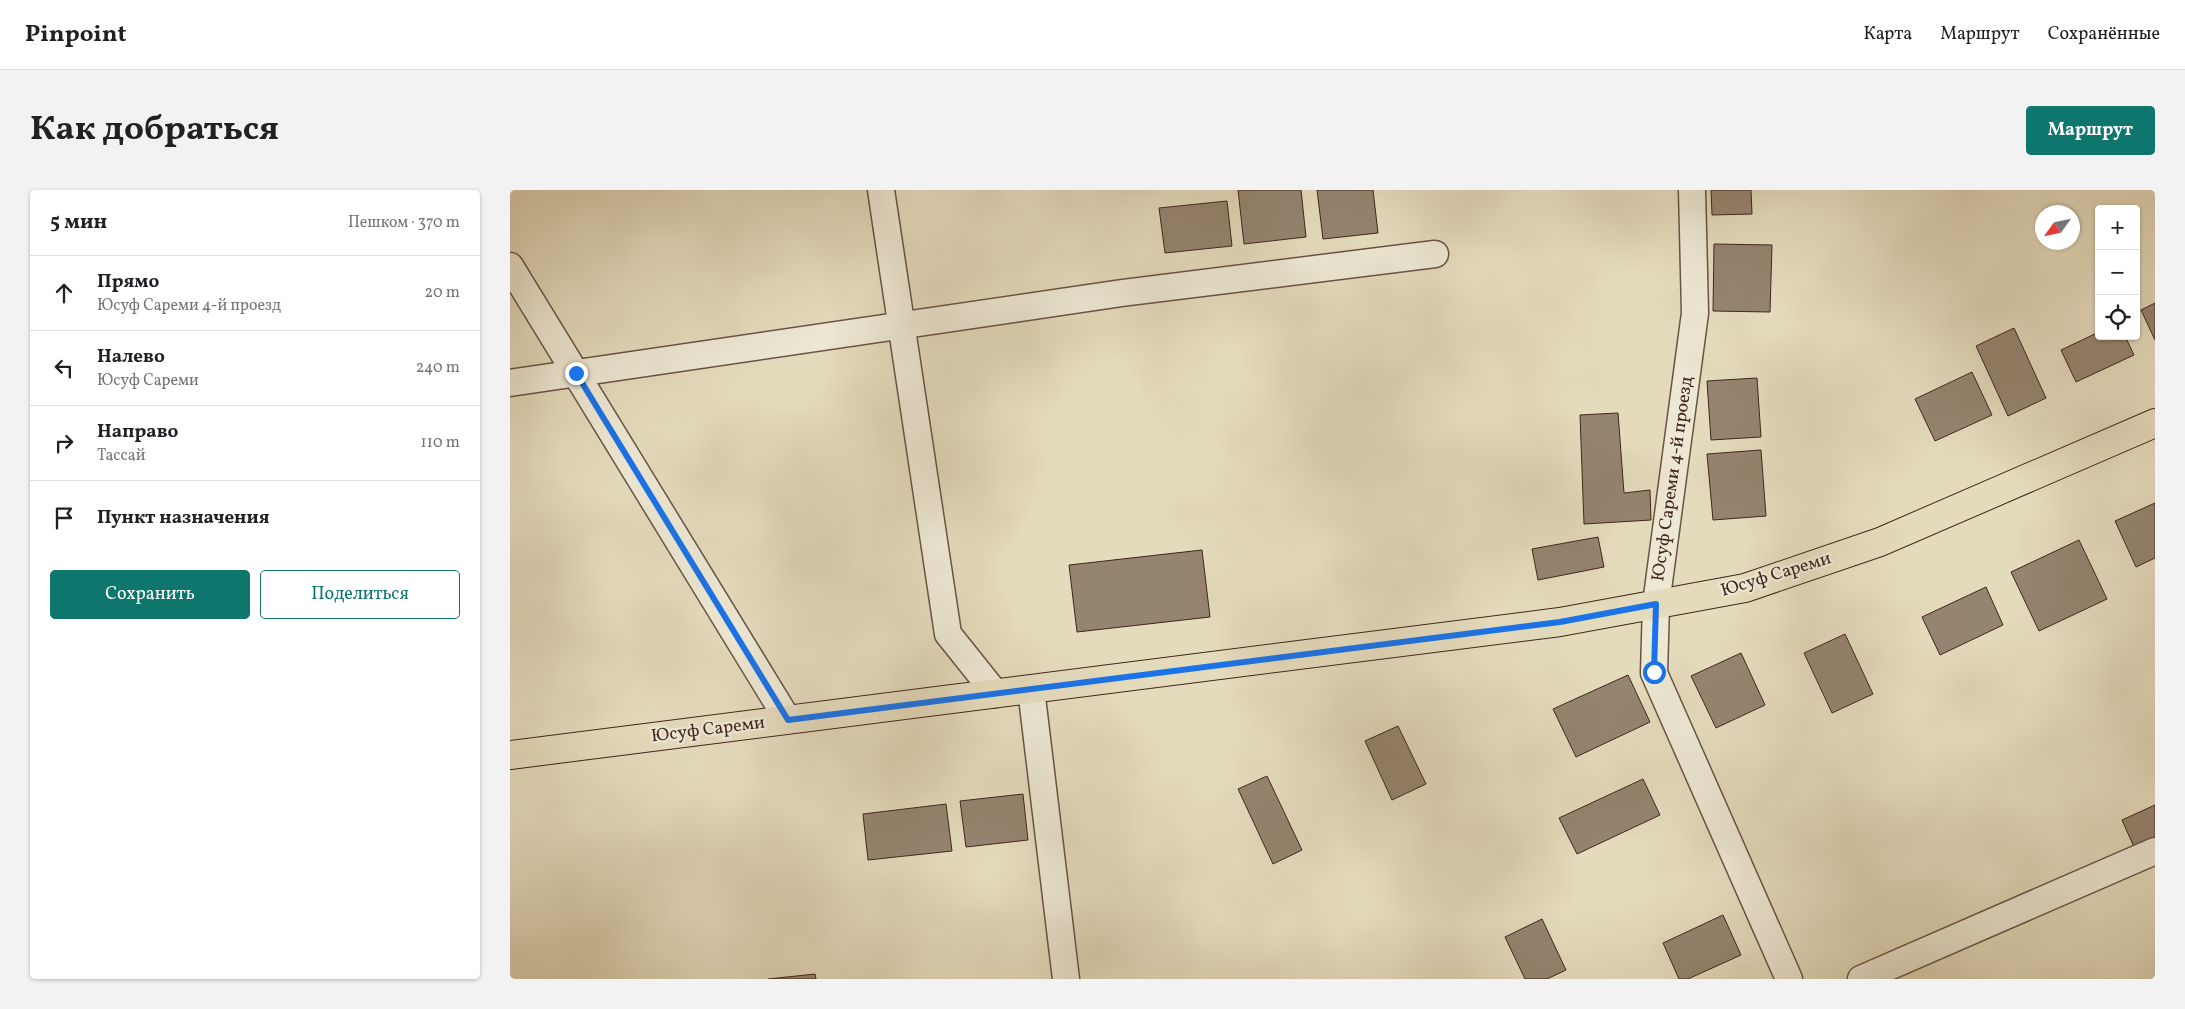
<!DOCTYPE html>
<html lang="ru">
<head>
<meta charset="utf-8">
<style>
  body { margin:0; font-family:Vollkorn,serif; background:#f2f2f2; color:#202124 }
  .controls { position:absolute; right:15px; top:15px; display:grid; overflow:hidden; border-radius:5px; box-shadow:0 1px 4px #0004 }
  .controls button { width:45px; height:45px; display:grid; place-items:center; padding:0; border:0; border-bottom:1px solid #e0e0e0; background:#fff; color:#202124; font:25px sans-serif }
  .compass { position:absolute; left:1525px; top:15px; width:45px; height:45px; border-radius:50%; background:#fff; box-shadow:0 1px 4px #0004; rotate:237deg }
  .stop { position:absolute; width:15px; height:15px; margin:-11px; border:4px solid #1a73e8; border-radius:50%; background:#fff }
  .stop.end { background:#1a73e8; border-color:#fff; box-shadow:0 1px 5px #0008 }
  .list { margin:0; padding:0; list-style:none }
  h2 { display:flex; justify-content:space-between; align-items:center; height:65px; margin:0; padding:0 20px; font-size:21px }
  h2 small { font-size:16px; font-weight:400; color:#757577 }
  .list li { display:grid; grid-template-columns:32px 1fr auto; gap:15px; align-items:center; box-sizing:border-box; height:75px; padding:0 20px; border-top:1px solid #e0e0e0 }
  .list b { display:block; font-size:19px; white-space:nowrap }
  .list p { margin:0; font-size:16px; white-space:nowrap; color:#757577 }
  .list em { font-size:16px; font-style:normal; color:#757577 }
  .actions { display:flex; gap:10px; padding:15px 20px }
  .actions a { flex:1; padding:11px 0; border:1px solid #0f766e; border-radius:5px; text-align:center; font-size:18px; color:#0f766e }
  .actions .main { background:#0f766e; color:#fff }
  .icon { flex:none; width:28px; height:28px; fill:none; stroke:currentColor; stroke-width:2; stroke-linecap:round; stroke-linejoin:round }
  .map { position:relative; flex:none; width:1645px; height:789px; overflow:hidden; border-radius:5px }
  header { display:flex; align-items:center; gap:30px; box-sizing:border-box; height:70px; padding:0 25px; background:#fff; border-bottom:1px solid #e0e0e0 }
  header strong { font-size:24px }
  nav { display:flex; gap:28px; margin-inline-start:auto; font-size:18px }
  .intro { display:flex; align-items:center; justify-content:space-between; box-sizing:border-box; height:120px; padding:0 30px }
  h1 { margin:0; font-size:35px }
  .button { padding:12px 22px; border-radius:5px; background:#0f766e; color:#fff; font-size:18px; font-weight:700 }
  main { display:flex; gap:30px; padding:0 30px }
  aside { flex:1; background:#fff; border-radius:5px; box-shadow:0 1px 4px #0004 }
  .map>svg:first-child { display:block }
</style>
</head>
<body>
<header>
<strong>Pinpoint</strong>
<nav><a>Карта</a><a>Маршрут</a><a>Сохранённые</a></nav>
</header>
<div class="intro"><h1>Как добраться</h1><a class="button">Маршрут</a></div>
<main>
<aside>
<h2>5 мин<small>Пешком · 370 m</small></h2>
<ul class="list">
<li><svg class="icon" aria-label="ahead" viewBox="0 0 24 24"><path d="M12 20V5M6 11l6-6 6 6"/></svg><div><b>Прямо</b><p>Юсуф Сареми 4-й проезд</p></div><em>20 m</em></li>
<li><svg class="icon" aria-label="left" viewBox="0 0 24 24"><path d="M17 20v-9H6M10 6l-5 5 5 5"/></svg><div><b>Налево</b><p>Юсуф Сареми</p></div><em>240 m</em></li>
<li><svg class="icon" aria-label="right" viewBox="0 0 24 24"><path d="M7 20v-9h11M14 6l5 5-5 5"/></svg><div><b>Направо</b><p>Тассай</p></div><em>110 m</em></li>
<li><svg class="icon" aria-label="arrive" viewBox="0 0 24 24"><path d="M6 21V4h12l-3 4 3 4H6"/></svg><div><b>Пункт назначения</b></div></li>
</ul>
<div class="actions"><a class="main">Сохранить</a><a>Поделиться</a></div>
</aside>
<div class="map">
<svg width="1645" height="789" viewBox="0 0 1645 789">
  <rect width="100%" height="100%" fill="#e4dbbd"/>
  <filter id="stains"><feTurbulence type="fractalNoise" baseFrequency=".004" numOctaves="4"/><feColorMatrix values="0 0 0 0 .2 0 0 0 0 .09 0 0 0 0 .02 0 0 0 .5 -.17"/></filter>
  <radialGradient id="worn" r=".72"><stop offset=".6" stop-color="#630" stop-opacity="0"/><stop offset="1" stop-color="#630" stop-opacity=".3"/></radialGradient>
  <!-- building -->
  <path fill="#958470" stroke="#3f261d" d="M728,0H791L796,47L734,54Z
    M807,0H863L868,43L813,49Z
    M1201,0H1241L1242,24L1202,25Z
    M717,11L722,56L655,63L649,18Z
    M1204,54L1262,55L1260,122L1203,121Z
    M1645,113V150L1631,120Z
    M1504,138L1536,208L1498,226L1466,156Z
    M1589,142V146H1615L1624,165L1566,192L1551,160Z
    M1462,182L1482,225L1425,251L1405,209Z
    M1247,188L1251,247L1201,250L1197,191Z
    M1108,223L1114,303L1140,300L1141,330L1074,334L1070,225Z
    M1251,260L1256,326L1203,330L1197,264Z
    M1645,313V368L1626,377L1605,331Z
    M1088,347L1094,377L1028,390L1022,359Z
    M1569,350L1597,409L1529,441L1501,382Z
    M692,360L700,427L567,442L559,375Z
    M1476,397L1493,435L1430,465L1412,427Z
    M1335,444L1363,504L1322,523L1294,463Z
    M1231,463L1255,515L1206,538L1181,486Z
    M1118,485L1140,532L1066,567L1043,519Z
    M888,536L916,594L882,610L855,551Z
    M757,586L792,660L763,674L728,599Z
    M1133,589L1150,625L1067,664L1049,628Z
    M513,604L518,650L456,657L450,611Z
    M436,614L442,661L358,670L353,624Z
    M1645,615V648L1624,657L1612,630Z
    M1213,725L1231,765L1178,789H1169L1153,753Z
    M1032,729L1056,780L1037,789H1015L995,747Z
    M305,784L306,789H258Z"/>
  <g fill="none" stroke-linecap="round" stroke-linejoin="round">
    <!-- minor casing -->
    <g stroke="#685345" stroke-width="29">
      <path id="minor" d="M371,0L438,444L486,504
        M1182,0L1185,123L1146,414L1144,483L1279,789
        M0,76L278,530
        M0,193L612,103L925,64
        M521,499L556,789
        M1351,789L1645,661"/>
    </g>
    <!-- major casing -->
    <g stroke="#3f261d" stroke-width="30">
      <path id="major" d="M0,565L1050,432L1235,398L1370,352L1645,233"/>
    </g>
    <!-- minor -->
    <use href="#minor" stroke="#ede8d4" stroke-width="26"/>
    <!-- major -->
    <use href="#major" stroke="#e4dbbd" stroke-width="28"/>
  </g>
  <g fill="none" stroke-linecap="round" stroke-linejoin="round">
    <!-- route -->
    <path stroke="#1a73e8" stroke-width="6" d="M66,183L278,530L1050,432L1146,414L1144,482"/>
  </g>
  <g text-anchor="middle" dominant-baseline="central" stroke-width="4.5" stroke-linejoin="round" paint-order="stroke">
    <!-- street labels -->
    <g font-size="18" fill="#3f261d" stroke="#ede8d4">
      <text transform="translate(1163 289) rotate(-82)">Юсуф Сареми 4-й проезд</text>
      <text transform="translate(1266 385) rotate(-17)">Юсуф Сареми</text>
      <text transform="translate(198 540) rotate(-7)">Юсуф Сареми</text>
    </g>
  </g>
  <rect width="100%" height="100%" filter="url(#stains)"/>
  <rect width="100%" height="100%" fill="url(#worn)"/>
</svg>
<div class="controls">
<button>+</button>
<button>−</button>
<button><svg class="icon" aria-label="locate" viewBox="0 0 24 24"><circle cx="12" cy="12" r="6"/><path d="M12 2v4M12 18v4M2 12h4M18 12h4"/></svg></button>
</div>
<svg class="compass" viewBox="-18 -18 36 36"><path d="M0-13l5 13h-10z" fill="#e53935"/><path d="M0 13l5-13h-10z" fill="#757577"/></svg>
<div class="stop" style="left:1144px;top:482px"></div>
<div class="stop end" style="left:66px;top:183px"></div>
</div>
</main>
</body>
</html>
